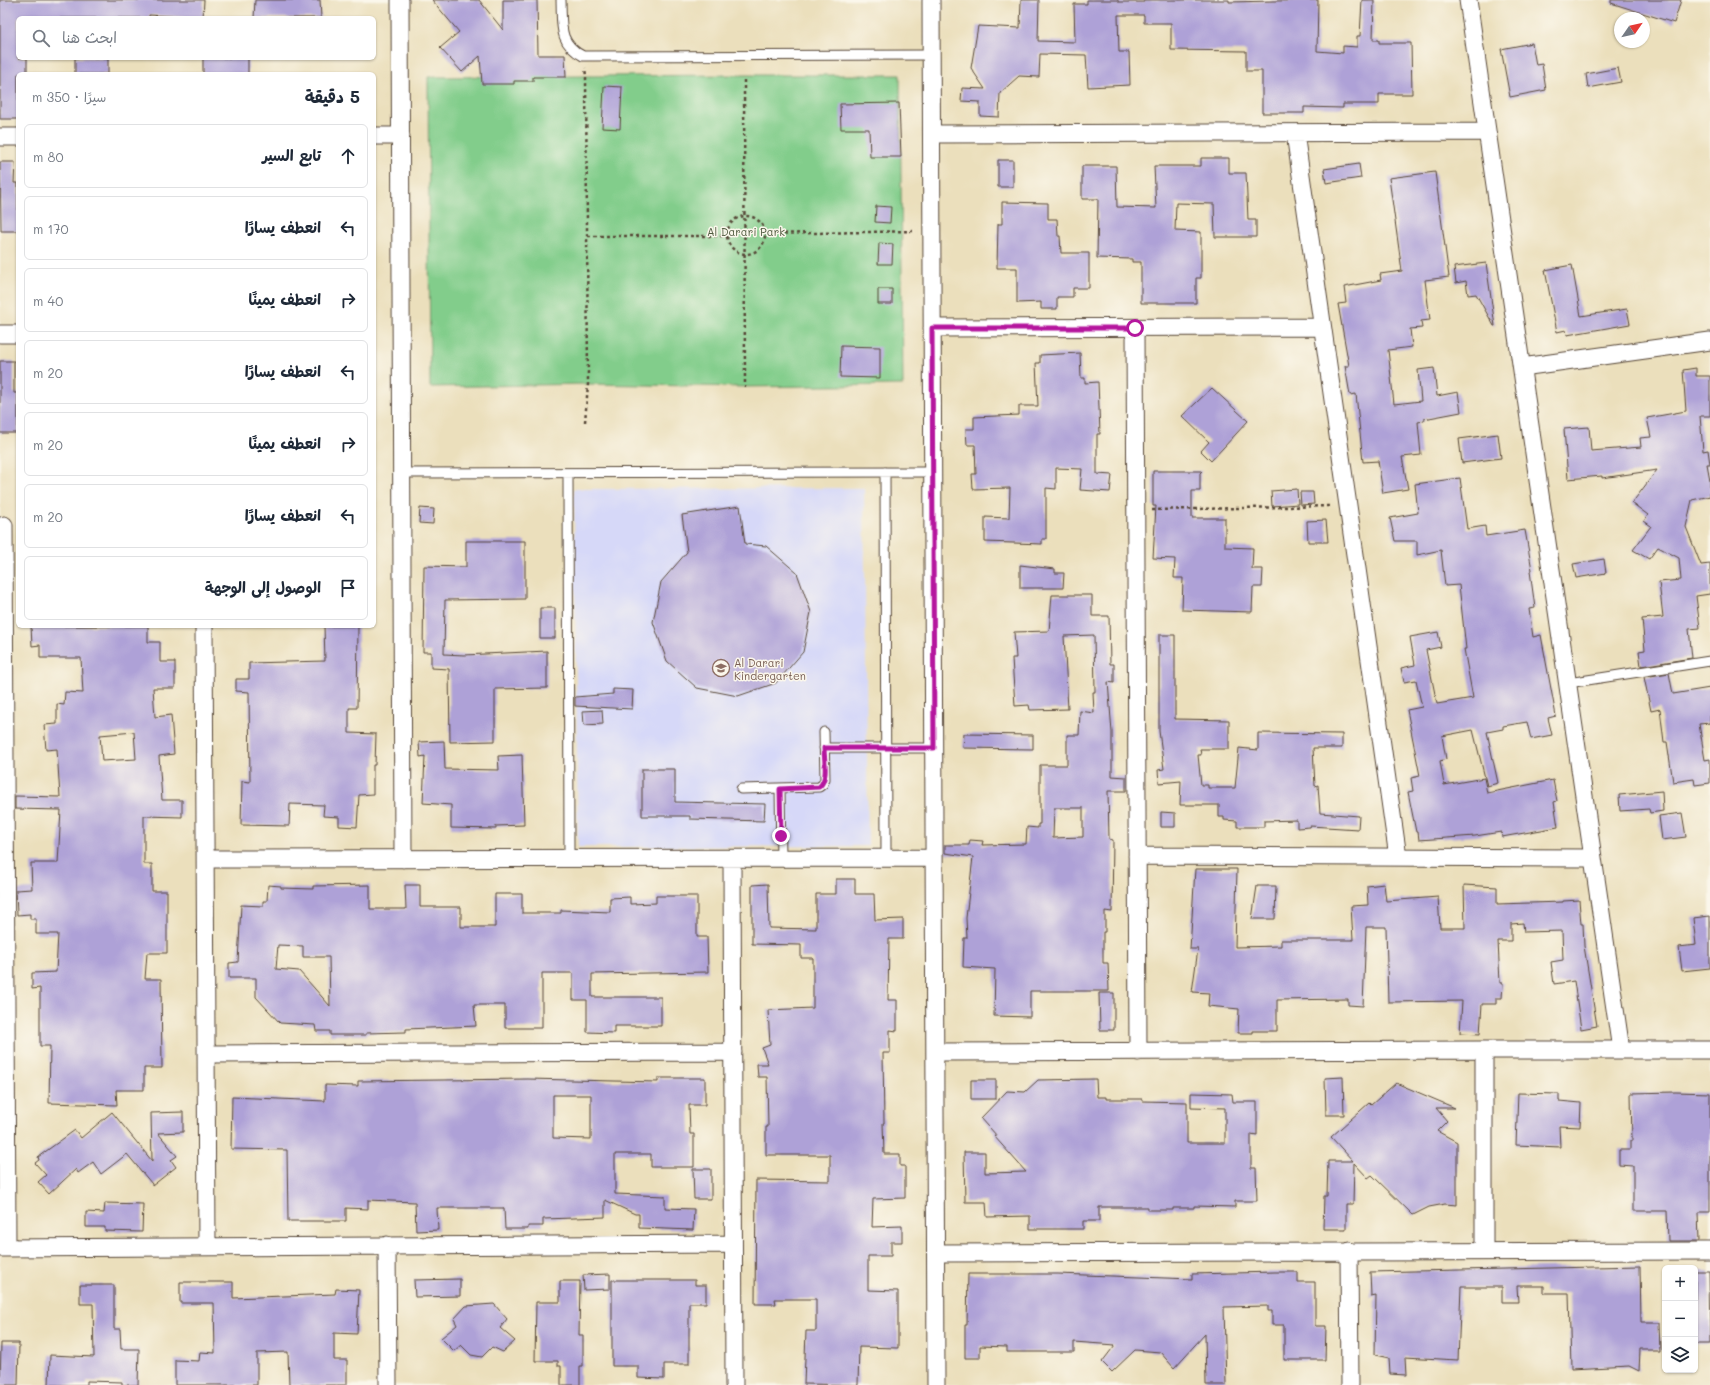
<!DOCTYPE html>
<html lang="ar">
<head>
<meta charset="utf-8">
<style>
  body { margin:0; font-family:Mali,"Playpen Sans Arabic",sans-serif; background:#f6f6f7; color:#1f2937; direction:rtl }
  .controls { position:absolute; right:12px; bottom:12px; display:grid; overflow:hidden; border-radius:6px; box-shadow:0 1px 3px #0004 }
  .controls button { width:36px; height:36px; display:grid; place-items:center; padding:0; border:0; border-bottom:1px solid #e0e1e3; background:#fff; color:#1f2937; font:20px sans-serif }
  .compass { position:absolute; left:1614px; top:12px; width:36px; height:36px; border-radius:50%; background:#fff; box-shadow:0 1px 3px #0004; rotate:56deg }
  .stop { position:absolute; width:12px; height:12px; margin:-9px; border:3px solid #b5179e; border-radius:50%; background:#fff }
  .stop.end { background:#b5179e; border-color:#fff; box-shadow:0 1px 4px #0008 }
  .list { margin:0; padding:0; list-style:none }
  h2 { display:flex; justify-content:space-between; align-items:center; height:52px; margin:0; padding:0 16px; font-size:17px }
  h2 small { font-size:13px; font-weight:400; color:#747a83 }
  .list li { display:grid; grid-template-columns:26px 1fr auto; gap:12px; align-items:center; box-sizing:border-box; height:64px; margin:0 8px 8px; padding:0 8px; border:1px solid #e0e1e3; border-radius:6px }
  .list b { display:block; font-size:15px; white-space:nowrap }
  .list em { font-size:13px; font-style:normal; color:#747a83 }
  .icon { flex:none; width:22px; height:22px; fill:none; stroke:currentColor; stroke-width:2; stroke-linecap:round; stroke-linejoin:round }
  .map { position:relative; flex:none; width:1710px; height:1385px; overflow:hidden; direction:ltr }
  .search { position:absolute; background:#fff; box-shadow:0 1px 3px #0004; left:16px; top:16px; width:360px; height:44px; display:flex; align-items:center; gap:10px; box-sizing:border-box; padding:0 14px; border-radius:6px; color:#747a83; font-size:15px }
  .panel { position:absolute; background:#fff; box-shadow:0 1px 3px #0004; left:16px; top:72px; width:360px; height:556px; border-radius:6px; direction:rtl }
  .map>svg:first-child { display:block }
</style>
</head>
<body>
<div class="map">
<svg width="1710" height="1385" viewBox="0 0 1710 1385">
  <rect width="100%" height="100%" fill="#fbf7ec"/>
  <filter id="ink" filterUnits="userSpaceOnUse"><feTurbulence type="fractalNoise" baseFrequency=".025" numOctaves="2"/><feDisplacementMap in="SourceGraphic" scale="8" xChannelSelector="R" yChannelSelector="G"/><feConvolveMatrix kernelMatrix="1 2 1 2 8 2 1 2 1" color-interpolation-filters="sRGB"/></filter>
  <filter id="wash" filterUnits="userSpaceOnUse"><feTurbulence type="fractalNoise" baseFrequency=".012" numOctaves="4" result="noise"/><feDisplacementMap in="SourceGraphic" scale="16" xChannelSelector="R" yChannelSelector="G"/><feGaussianBlur stdDeviation="0.9" result="paint"/><feColorMatrix in="noise" values="0 0 0 0 0 0 0 0 0 0 0 0 0 0 0 0 0 1.4 0 .05"/><feComposite in="paint" operator="in"/></filter>
  <g filter="url(#wash)">
    <rect width="100%" height="100%" fill="#ebdfbc"/>
    <!-- built -->
    <path fill="#d6d8f8" d="M864,488L868,846L578,847L574,489Z"/>
    <!-- green -->
    <path fill="#82cd8b" stroke="#5e7c54" d="M748,75H900L903,385L745,387L588,384L430,387L428,77Z"/>
    <g id="blocks">
      <!-- building -->
      <path fill="#aea1d7" fill-rule="evenodd" d="M0,0H204L203,18L149,15V18H18V58H27V74H18V119H0Z
        M255,0H320L321,18H254Z
        M432,0H479L503,30V0H537L538,55H565L566,77H533V81H514V84H482L480,56L462,72L440,48L459,32Z
        M1021,0H1039L1038,41L1075,42L1074,4H1087V0H1118V2H1144V0H1229V2L1318,0L1317,51L1343,53V46L1357,47V36H1360L1362,0H1374L1373,40H1379V43H1411L1412,94H1379V104H1343V108L1304,107V113H1262V71H1246V51L1171,50V23H1144V15H1118L1119,52H1129L1130,85L1088,87L1086,55L1040,54L1039,77L1019,76L1000,93L999,117L980,116V102L961,101L962,88L985,89L971,68L978,26L1020,28Z
        M1611,0H1681L1674,23L1611,3Z
        M1532,43L1536,65L1542,64L1546,90L1510,97L1501,49Z
        M75,58H108V74H75Z
        M203,58H248V74H203Z
        M1618,68L1621,82L1588,88L1586,74Z
        M604,86L622,87L620,129L602,128Z
        M899,103L901,157H870L869,129H841L840,104Z
        M1201,158H1229V173H1246L1248,220H1256V237H1215L1214,204L1176,203L1175,231L1201,232V278H1196V303H1141V262H1132V259L1097,258L1098,199H1082V166H1116L1117,207L1156,208L1154,166H1201Z
        M998,160H1013V187H998Z
        M0,162H15L14,183H18V231H1Z
        M1359,164L1361,178L1326,183L1324,169Z
        M1435,172L1449,277L1425,280L1430,320L1421,321L1422,328L1410,329L1412,347L1388,350L1394,404L1421,401L1418,370L1434,368L1437,396L1458,392L1461,412L1424,419V421L1418,422L1421,455L1402,457L1408,489L1383,493L1378,461L1363,462L1356,394L1350,395L1345,366H1349L1338,304L1346,303L1344,287L1381,280L1380,274L1402,271L1389,178Z
        M1002,202L1048,203V219H1057L1058,236H1060L1061,253H1089V288H1073V297H1057V309H1041V302L1017,303V268H997L998,224H1002Z
        M876,206L891,207L890,223L875,222Z
        M879,243L893,244L892,264H878Z
        M1486,263L1495,326H1494L1476,294L1468,295L1466,281L1456,283L1454,267Z
        M1572,265L1581,316L1627,309L1630,324L1567,335L1566,330L1557,332L1545,270Z
        M878,289H892V304H878Z
        M841,346L880,347V378L840,377Z
        M1080,353L1081,378H1085V383L1098,382L1100,434H1097V474L1112,475L1110,492L1080,490L1082,469L1056,468V489L1046,488V539H1042V544L985,542V517L1009,518L1010,488L973,489L972,474H976L975,445H967L966,429H974V417L1019,415V406H1038L1036,363H1040V355Z
        M0,361H14V393H18V433H0Z
        M1696,368V376H1710V416H1700L1703,451L1708,450L1710,464H1707L1710,480V496L1692,500L1686,527L1701,565L1710,564V594L1696,596L1700,628L1689,629L1692,658L1641,666L1639,651L1645,650L1642,619L1663,617L1659,582L1681,580L1679,558L1658,547L1649,559L1633,550L1651,526L1644,521L1648,515L1632,503L1657,470L1602,478V476L1568,479L1564,429L1589,427L1591,451L1641,447L1640,438L1651,437L1647,418L1686,411L1683,370Z
        M1212,388L1248,421L1211,461L1201,451L1209,442L1182,416Z
        M1498,434L1501,458L1462,463L1459,439Z
        M1153,471H1202L1200,473V491H1192V518H1225V547L1253,548L1252,569H1263L1262,587H1253L1252,612L1182,610L1183,578H1174L1175,559L1153,558L1156,506H1153Z
        M1460,478L1467,529L1485,526L1486,536L1525,530L1532,570L1530,571L1535,608L1529,609L1533,637L1541,635L1556,716L1548,718L1552,735L1531,739L1527,722L1503,726V729L1487,732L1498,783L1487,786L1473,730L1442,736L1446,759L1440,761L1444,785L1484,778L1487,793L1553,780L1557,801L1554,802L1558,827L1502,837L1501,832L1475,836L1419,840L1418,832H1416L1408,792L1413,791L1411,778L1420,776L1407,710L1422,707L1416,680L1404,682L1401,668L1415,665L1410,637L1438,632L1441,647L1426,650L1437,704L1473,698L1464,649H1466L1459,585L1445,586L1441,550L1417,555V541H1395L1390,518L1418,513L1415,484Z
        M1297,489L1298,504L1272,506L1271,491Z
        M1300,492H1313L1314,504L1301,505Z
        M740,506L745,544L766,546L797,573L811,612L803,652L776,683L738,696L697,688L667,661L653,622L661,582L687,552L682,515Z
        M420,508L434,509L433,524L419,523Z
        M1326,520L1328,542H1308L1307,521Z
        M466,541H525V599L445,600L444,654L464,655L547,651V688L495,689V741L450,742L449,669L431,668V652H423L424,566L466,567Z
        M1604,559L1606,573L1576,578L1573,564Z
        M1020,565L1055,569V573H1064L1063,588H1020Z
        M1052,595H1092V616H1109L1110,664H1114V683L1108,682L1112,732V776L1126,777V791H1108L1109,839L1113,840L1112,912L1105,911V932H1103V963H1108L1109,991H1030V1017L994,1016L995,969L963,967L964,938H967L966,918L973,857L945,853V845H969L970,840L983,841L982,845L1026,844L1027,827L1038,828V824H1040V765H1067V735H1079L1080,711L1094,713L1093,692H1095L1094,635L1064,636L1068,709L1030,710L1029,705L1015,706L1012,658H1016L1014,632L1049,631ZM1054,808H1083V837L1053,838Z
        M540,608H555V638H540Z
        M31,626H148V642H160V662H175V688H153L155,717L171,715L174,754L159,756L162,800H182V817L144,816V864H152V891H167V953H147L145,979H161L162,1068H144V1090H116L117,1105L49,1103L50,1046H40V988L32,989V973L56,972L58,934H36V919H30V914L17,915L16,890L32,889L31,863H58L61,810L15,809V796L60,797L57,749L46,750L44,725L57,724V704L64,705L65,692L83,693L81,658H40V645L32,646ZM134,732L136,759L102,761L100,735Z
        M324,626H358L357,708H349V733L376,734L375,765H373V794L359,795L357,827L339,826V817L323,816L324,805L290,804L289,826L241,825L242,781L250,782L249,692L236,691V679H249V663L325,661Z
        M1159,635H1175V719L1229,720V749H1200L1201,755H1198L1201,785H1208V788H1235L1239,748L1258,750V733L1342,734V748H1313L1315,786L1318,785L1320,813L1359,816L1358,829L1310,826V827L1297,828V820L1264,821V827H1237V821L1224,820V817H1219V805H1180L1181,781L1159,783L1158,770L1164,769L1159,731Z
        M1669,673L1673,694L1710,688V723L1699,724L1705,760L1710,759V783L1695,785L1694,779L1673,782L1667,742H1664L1660,709L1651,711L1644,677Z
        M613,689L633,690L632,709L575,706V697L613,694Z
        M602,710L603,724L584,725L583,711Z
        M964,734L1033,735V749L963,748Z
        M444,741L445,769L499,770L498,756L522,755L524,825L496,826V829L451,828V805L423,803L425,756L420,757L419,742Z
        M642,769H675V802L765,804L764,821L690,819V816H642Z
        M1662,791L1663,811L1650,813L1649,809L1620,811L1619,795Z
        M1161,812L1175,813V827H1161Z
        M1682,813L1686,837L1662,840L1659,816Z
        M1195,869H1237L1235,947L1281,946V940H1353L1351,906L1368,905L1367,886L1384,884L1386,901L1438,897L1440,928H1465L1464,885L1497,887V904L1563,902V901L1579,900L1581,924H1583L1584,946L1597,1026L1581,1029L1574,981L1554,984L1551,962L1563,960L1562,931L1524,932L1523,923L1511,924V941H1498L1500,983H1503L1502,998H1496V1004H1482L1480,1034L1460,1033L1462,1001L1388,1002L1386,927H1366L1363,1006L1348,1005V999L1277,1000V1031H1253V1033H1238L1239,1009L1208,1006L1209,993L1192,992L1198,949H1190Z
        M836,879H855V894H874L875,920L903,919V939H889L888,1000H897V1031L890,1030V1053H883L884,1123H883L884,1154H900V1166H905V1198L873,1199L872,1227L902,1226V1242H891V1256H868V1290L898,1291V1348L859,1347L858,1385L804,1384L806,1331H816V1299H775L776,1304H755L756,1180L830,1181V1155H766V1127H768L767,1077H758L757,1064H768L762,1048L770,1045L768,1010L813,1008V958H801V945L752,944V885L768,884L769,928L816,929V894H836Z
        M268,885L281,886V888L313,889V886L370,885V909H406L405,885H420V907H461V927H495V894H522V913H561V910L610,912V898L630,897V904L656,903V896H697V937H707L708,972L592,974V997H661V1026H614V1033L587,1032V1000H573V973H542V1028H505V1005H474L476,1026L406,1029V1032L366,1033V1035H330V1031H316L315,1025L280,1023L256,997V978H229V963L238,962L241,905L263,906V901H267ZM278,945L303,946V957H329L330,1006L299,971L276,969Z
        M1257,886H1276L1275,919H1252Z
        M1710,916V968L1682,971L1679,947L1696,945L1693,918Z
        M1099,993H1114V1030H1100Z
        M1343,1077L1344,1115H1326L1325,1078Z
        M658,1078H705V1105H689L690,1134H694V1167H651V1154H615V1194L665,1196V1208L694,1209L693,1230L639,1228V1214H635L605,1200V1217L543,1219V1226H528V1229H505L504,1208H437L438,1230L416,1231L415,1202L368,1200V1209L346,1208V1221H288L287,1150L231,1149L232,1097L325,1101V1085L358,1086V1081L528,1079L658,1082ZM553,1095H591V1139L553,1138Z
        M1096,1079L1097,1097H1106V1099H1142V1101L1187,1102V1143H1225V1108L1191,1107V1093L1232,1094L1233,1102H1257V1135L1251,1134V1168H1256L1257,1201H1235V1207L1194,1206V1208H1173V1210H1148V1207H1099V1221H1083V1229H1030V1216L987,1217L986,1202H965L964,1152H985V1173L1026,1172L994,1136H997L981,1118L1007,1091L1025,1092L1038,1080Z
        M971,1080H996V1099H971Z
        M1396,1083L1455,1108H1436L1447,1121L1437,1131L1457,1142V1205L1445,1204L1429,1207L1413,1215L1372,1175L1368,1178L1354,1163L1353,1204H1346V1229H1323L1324,1196H1327L1328,1161H1353L1331,1137L1369,1103L1371,1105Z
        M1676,1092L1710,1093V1212H1698L1699,1241H1668L1667,1211H1633V1166L1619,1165V1150H1630V1141H1632L1631,1093Z
        M1518,1093L1559,1094V1101L1581,1103L1580,1127L1559,1126L1560,1147L1516,1145Z
        M112,1112L152,1161L151,1113L183,1112V1132L158,1133L177,1156L171,1160L176,1167L152,1186V1184L127,1154L101,1174L93,1162L78,1173L76,1169L49,1194L38,1182L46,1175L35,1163L39,1160L38,1157L75,1130L81,1138Z
        M693,1169H711V1199H694Z
        M105,1203L143,1204L142,1232L105,1231V1227H86V1212L104,1213Z
        M1640,1266L1641,1322H1659L1660,1350H1640L1639,1371L1629,1366L1571,1369L1569,1293H1544V1286H1517L1518,1302H1502V1287H1461L1458,1360L1405,1357L1406,1375L1390,1374L1389,1358L1375,1355L1376,1295L1371,1296L1370,1272Z
        M1695,1271H1709L1710,1344H1695Z
        M1275,1272H1298V1282H1315V1326H1326L1325,1360H1284V1325H1272V1311H1268V1306L1224,1307L1226,1385H1206L1205,1334L1174,1368L1160,1352L1135,1350L1112,1372L1102,1362L1115,1345L1074,1342V1352H1007V1347L980,1346V1358H965V1325H967L968,1274H1058L1192,1279V1274Z
        M610,1274V1289L584,1290L583,1275Z
        M460,1279V1296L415,1297L414,1280Z
        M612,1280H695V1285H706V1303H689V1364H664V1379L638,1378V1366H612Z
        M560,1281H580L579,1335H583V1366H580V1385H561V1366H558V1361H535L536,1302H560Z
        M180,1282H233V1298L335,1294L336,1289L359,1290L357,1334L334,1333V1360H347V1385H289L288,1352L257,1353V1385H175V1360L199,1361L200,1352L215,1353L214,1303H180Z
        M80,1285H114V1329H120L121,1349H139L138,1385H122V1382L87,1381V1385H49L50,1355L94,1357L93,1304H80Z
        M494,1304L507,1319L500,1328L515,1341L503,1352L492,1347L482,1357L471,1355L461,1345L454,1351L441,1338L457,1325L454,1319L466,1306Z
        M1,1343H19L18,1385H0Z"/>
    </g>
  </g>
  <g filter="url(#ink)">
    <use href="#blocks" fill-opacity="0" stroke="#554536" stroke-width="1"/>
    <g fill="none" stroke-linecap="round" stroke-linejoin="round">
      <!-- service casing -->
      <g stroke="#554536" stroke-width="11">
        <path id="service" d="M561,0C562,25 558,43 583,56L931,55
          M885,472L886,858
          M402,473L933,472
          M568,473L569,859
          M1568,683L1710,661
          M824,748H934
          M741,789L819,787L823,784L825,779L824,732
          M780,789L781,858"/>
      </g>
      <!-- minor casing -->
      <g stroke="#554536" stroke-width="19">
        <path id="minor" d="M400,0L403,859
          M931,0L936,1385
          M1468,0L1621,1050
          M1295,133L1398,857
          M932,134L1487,132
          M374,136H401
          M0,137H18
          M932,328L1322,327
          M1135,328L1138,1052
          M0,334H18
          M1522,367L1710,341
          M4,525L7,1248
          M204,626L207,1247
          M1137,856L1592,858
          M206,859L934,858
          M732,859L734,1385
          M1484,1050V1251
          M935,1052L1484,1050H1710
          M207,1054L733,1052
          M387,1245L388,1385
          M0,1248L733,1244
          M1349,1251L1350,1385
          M936,1253L1710,1251"/>
      </g>
      <!-- path -->
      <path stroke="#554536" stroke-width="2.5" stroke-dasharray="3 3" stroke-linecap="butt" d="M744,80L745,387
        M727 235a19 19 0 1 1 38 0a19 19 0 1 1-38 0Z
        M766,234L915,231
        M588,236H727
        M585,422L588,384L586,76L585,68
        M1152,510L1331,506"/>
      <!-- service -->
      <use href="#service" stroke="#fff" stroke-width="9"/>
      <!-- minor -->
      <use href="#minor" stroke="#fff" stroke-width="17"/>
    </g>
  </g>
  <g fill="none" stroke-linecap="round" stroke-linejoin="round" filter="url(#ink)">
    <!-- route -->
    <path stroke="#b5179e" stroke-width="5" d="M781,836L780,789L819,787C829,778 824,760 824,748H934L932,328H1135"/>
  </g>
  <!-- icons -->
  <defs>
    <g id="school-ring" transform="scale(0.9)"><circle r="9.5" fill="#fbf7ec" stroke="#8d6e63" stroke-width="1.5"/><path d="M0-5L7-2L0 1L-7-2ZM-4 1L0 2.5L4 1V4Q0 6-4 4Z" fill="#8d6e63"/></g>
  </defs>
  <g fill-rule="evenodd">
    <use href="#school-ring" x="721" y="668"/>
  </g>
  <g text-anchor="middle" dominant-baseline="central" stroke-width="3" stroke-linejoin="round" paint-order="stroke">
    <!-- park labels -->
    <g font-size="11" fill="#505b3f" stroke="#fbf7ec">
      <text x="746" y="231">Al Darari Park</text>
    </g>
    <!-- education labels -->
    <g font-size="11" fill="#785e54" stroke="#fbf7ec" text-anchor="start">
      <text x="734" y="662">Al Darari<tspan x="734" dy="13">Kindergarten</tspan></text>
    </g>
  </g>
</svg>
<div class="controls">
<button>+</button>
<button>−</button>
<button><svg class="icon" aria-label="layers" viewBox="0 0 24 24"><path d="M12 4l9 5-9 5-9-5zM3 14l9 5 9-5"/></svg></button>
</div>
<svg class="compass" viewBox="-18 -18 36 36"><path d="M0-13l5 13h-10z" fill="#e53935"/><path d="M0 13l5-13h-10z" fill="#747a83"/></svg>
<div class="stop" style="left:1135px;top:328px"></div>
<div class="stop end" style="left:781px;top:836px"></div>
<div class="search"><svg class="icon" aria-label="search" viewBox="0 0 24 24"><circle cx="10" cy="10" r="6"/><path d="M15 15l6 6"/></svg>ابحث هنا</div>
<section class="panel">
<h2>5 دقيقة<small>سيرًا · 350 m</small></h2>
<ul class="list">
<li><svg class="icon" aria-label="ahead" viewBox="0 0 24 24"><path d="M12 20V5M6 11l6-6 6 6"/></svg><div><b>تابع السير</b></div><em>80 m</em></li>
<li><svg class="icon" aria-label="left" viewBox="0 0 24 24"><path d="M17 20v-9H6M10 6l-5 5 5 5"/></svg><div><b>انعطف يسارًا</b></div><em>170 m</em></li>
<li><svg class="icon" aria-label="right" viewBox="0 0 24 24"><path d="M7 20v-9h11M14 6l5 5-5 5"/></svg><div><b>انعطف يمينًا</b></div><em>40 m</em></li>
<li><svg class="icon" aria-label="left" viewBox="0 0 24 24"><path d="M17 20v-9H6M10 6l-5 5 5 5"/></svg><div><b>انعطف يسارًا</b></div><em>20 m</em></li>
<li><svg class="icon" aria-label="right" viewBox="0 0 24 24"><path d="M7 20v-9h11M14 6l5 5-5 5"/></svg><div><b>انعطف يمينًا</b></div><em>20 m</em></li>
<li><svg class="icon" aria-label="left" viewBox="0 0 24 24"><path d="M17 20v-9H6M10 6l-5 5 5 5"/></svg><div><b>انعطف يسارًا</b></div><em>20 m</em></li>
<li><svg class="icon" aria-label="arrive" viewBox="0 0 24 24"><path d="M6 21V4h12l-3 4 3 4H6"/></svg><div><b>الوصول إلى الوجهة</b></div></li>
</ul>
</section>
</div>
</body>
</html>
